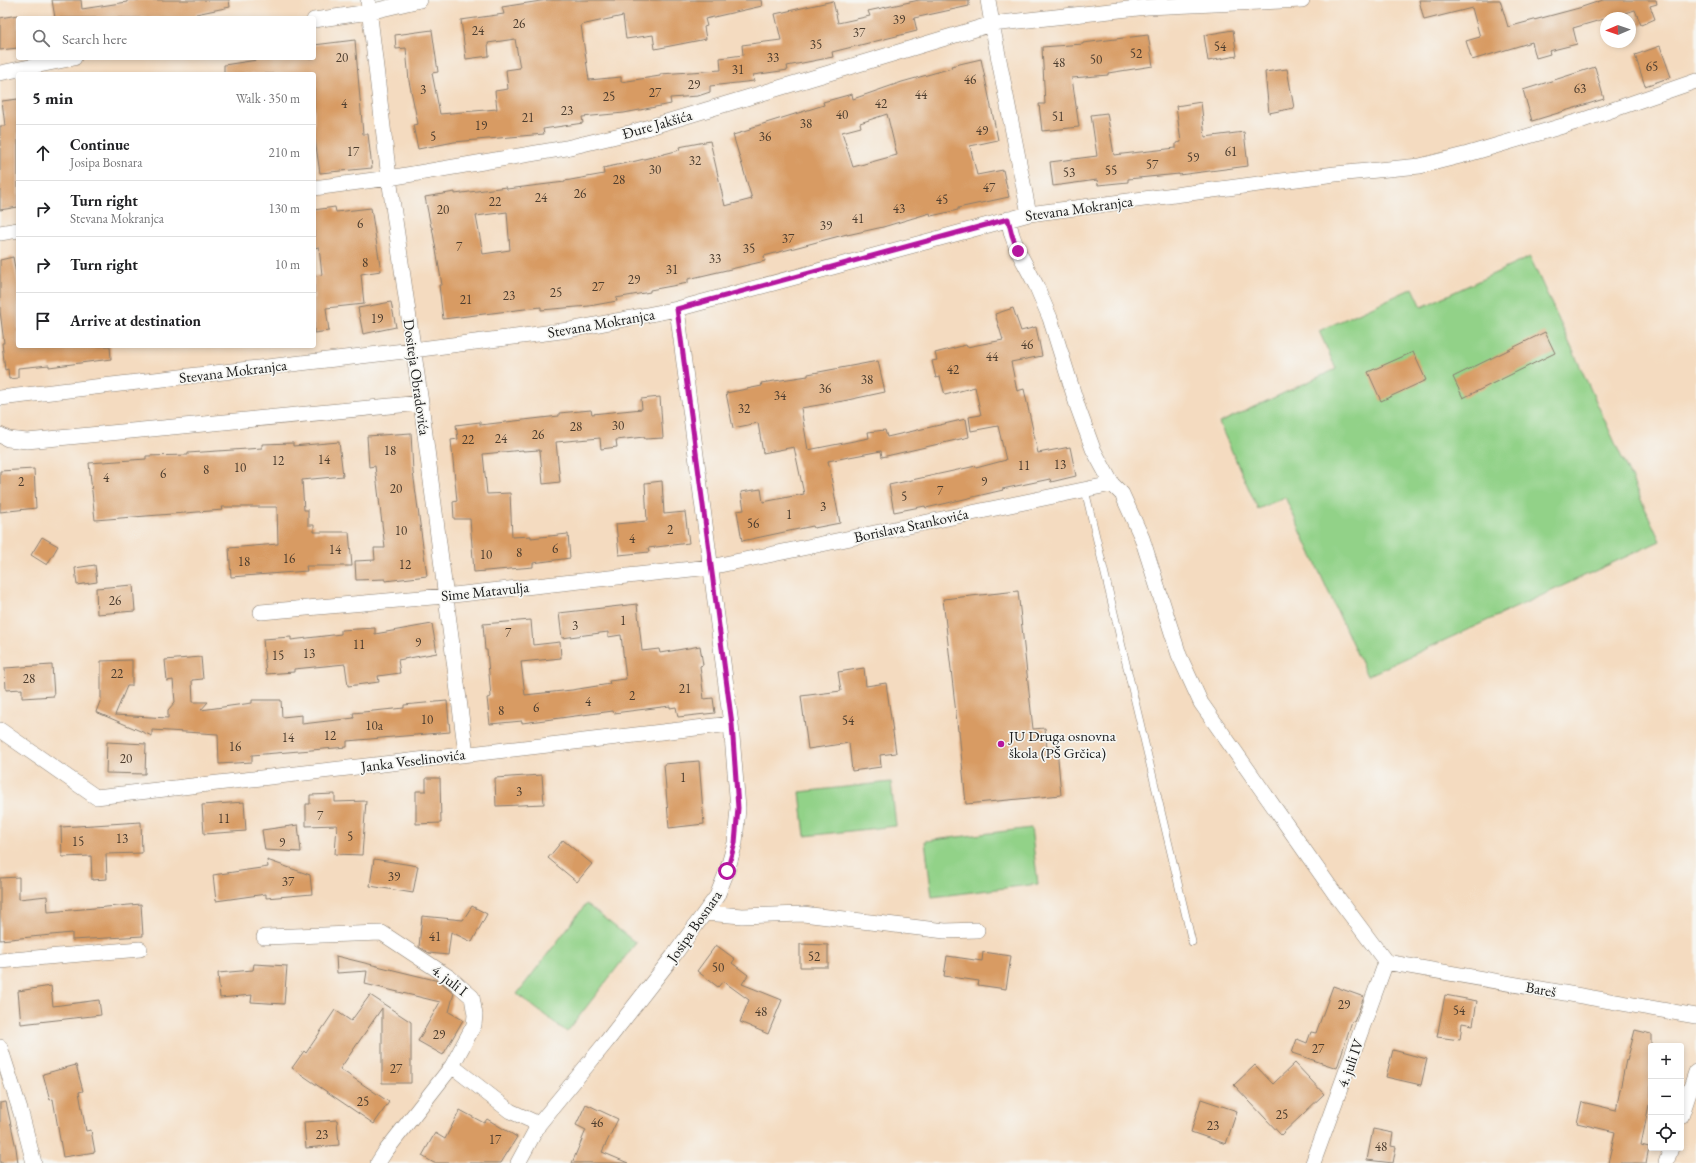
<!DOCTYPE html>
<html lang="en">
<head>
<meta charset="utf-8">
<style>
  body { margin:0; font-family:"EB Garamond",serif; background:#f2f2f2; color:#202124 }
  .controls { position:absolute; right:12px; bottom:12px; display:grid; overflow:hidden; border-radius:4px; box-shadow:0 2px 6px #0003 }
  .controls button { width:36px; height:36px; display:grid; place-items:center; padding:0; border:0; border-bottom:1px solid #e0e0e0; background:#fff; color:#202124; font:20px sans-serif }
  .compass { position:absolute; left:1600px; top:12px; width:36px; height:36px; border-radius:50%; background:#fff; box-shadow:0 2px 6px #0003; rotate:268deg }
  .stop { position:absolute; width:12px; height:12px; margin:-9px; border:3px solid #b5179e; border-radius:50%; background:#fff }
  .stop.end { background:#b5179e; border-color:#fff; box-shadow:0 1px 4px #0008 }
  .list { margin:0; padding:0; list-style:none }
  h2 { display:flex; justify-content:space-between; align-items:center; height:52px; margin:0; padding:0 16px; font-size:17px }
  h2 small { font-size:13px; font-weight:400; color:#757577 }
  .list li { display:grid; grid-template-columns:26px 1fr auto; gap:12px; align-items:center; box-sizing:border-box; height:56px; padding:0 16px; border-top:1px solid #e0e0e0 }
  .list b { display:block; font-size:15px; white-space:nowrap }
  .list p { margin:0; font-size:13px; white-space:nowrap; color:#757577 }
  .list em { font-size:13px; font-style:normal; color:#757577 }
  .icon { flex:none; width:22px; height:22px; fill:none; stroke:currentColor; stroke-width:2; stroke-linecap:round; stroke-linejoin:round }
  .map { position:relative; flex:none; width:1696px; height:1163px; overflow:hidden }
  .search { position:absolute; background:#fff; box-shadow:0 2px 6px #0003; left:16px; top:16px; width:300px; height:44px; display:flex; align-items:center; gap:10px; box-sizing:border-box; padding:0 14px; border-radius:4px; color:#757577; font-size:15px }
  .panel { position:absolute; background:#fff; box-shadow:0 2px 6px #0003; left:16px; top:72px; width:300px; height:276px; border-radius:4px }
  .map>svg:first-child { display:block }
</style>
</head>
<body>
<div class="map">
<svg width="1696" height="1163" viewBox="0 0 1696 1163">
  <rect width="100%" height="100%" fill="#f6f6f2"/>
  <filter id="ink" filterUnits="userSpaceOnUse"><feTurbulence type="fractalNoise" baseFrequency=".025" numOctaves="2"/><feDisplacementMap in="SourceGraphic" scale="8" xChannelSelector="R" yChannelSelector="G"/><feConvolveMatrix kernelMatrix="1 2 1 2 8 2 1 2 1" color-interpolation-filters="sRGB"/></filter>
  <filter id="wash" filterUnits="userSpaceOnUse"><feTurbulence type="fractalNoise" baseFrequency=".012" numOctaves="4" result="noise"/><feDisplacementMap in="SourceGraphic" scale="16" xChannelSelector="R" yChannelSelector="G"/><feGaussianBlur stdDeviation="0.9" result="paint"/><feColorMatrix in="noise" values="0 0 0 0 0 0 0 0 0 0 0 0 0 0 0 0 0 1.4 0 .05"/><feComposite in="paint" operator="in"/></filter>
  <g filter="url(#wash)">
    <rect width="100%" height="100%" fill="#f4dbc0"/>
    <!-- green -->
    <path fill="#92d288" stroke="#577752" d="M1530,257L1660,541L1367,676L1285,497L1258,509L1219,423L1336,369L1319,331L1413,288L1422,307Z
      M891,782L896,826L805,836L800,792Z
      M1031,828L1038,884L932,897L925,841Z
      M586,904L636,943L567,1032L517,994Z"/>
    <g id="blocks">
      <!-- building -->
      <path fill="#d89b64" fill-rule="evenodd" d="M52,0H81L82,9L127,2V0H229L230,7L196,14L197,18H55Z
        M547,0H761L762,6L705,19L707,26L704,27L706,39L655,49L653,35L626,39L623,16L581,25L589,80L621,77V82L660,76V74L721,70L720,58L743,55L742,45L781,40L775,14L833,1L838,23L870,16L868,11L919,0H969V6L914,18L917,31L832,52L833,57L787,66L788,70L753,75L754,81L710,86V92L698,96L670,98L671,104L624,113L582,117L583,123L543,129L544,134L454,142L418,149L413,125L418,124L409,81L406,48L396,49L395,35L432,30L438,72L432,73L440,114L497,109L495,91L508,89L506,70L520,68L515,39L488,43L489,56L466,59L461,20L504,14L502,7Z
        M1419,0H1500L1508,27L1579,8L1603,0H1656L1657,4L1650,6L1655,19L1641,25L1635,10L1573,28L1577,44L1549,51L1550,54L1536,58L1532,42L1472,60L1466,41L1480,37L1472,8L1424,20Z
        M18,15V48L0,50V18Z
        M1233,30L1237,56L1208,61L1204,35Z
        M1148,35L1153,66L1108,73V75L1072,78L1079,127L1042,131L1039,104H1045L1042,47L1083,44V43Z
        M355,40L363,134H368L372,168L320,173L314,133V74H224V65L257,60V58H314V45Z
        M1660,46L1671,77L1645,86L1635,55Z
        M981,59L998,140L970,146L977,175L1003,170L1009,197L958,208V210L931,216L930,213L883,227L847,235V234L764,256L765,261L688,279V283L650,290V292L616,298L617,301L589,306L541,310V307L443,319L439,285H442L432,227H431L425,197L455,192V194L506,187L507,189L565,182V181L604,174L603,168L636,161L680,150L679,147L710,141L725,206L752,199L733,135L750,130V128L824,105L823,102L852,94L853,99L902,82L952,68L951,66ZM887,114L897,155L853,167L842,132L861,127L860,123ZM507,212L510,250L483,254L476,216Z
        M1595,67L1604,99L1532,121L1523,90Z
        M1287,69L1294,108L1269,113L1265,72Z
        M18,99V207L0,210V126H5L2,101Z
        M1201,102L1205,137L1244,132L1248,166L1179,175V174L1128,179V182L1098,185L1097,180L1053,186L1050,162L1097,156L1091,115L1107,113L1114,155L1176,148V143L1181,142L1176,106Z
        M335,207L336,212L371,208L381,271L361,274L364,304L326,308L329,331L314,333V276L322,275L319,247L314,248V210Z
        M13,257L18,285V346H110L111,359L49,367V365L18,368V378L9,379L8,369L5,370L2,343H4L0,311V260Z
        M391,302L396,327L363,334L358,308Z
        M1013,308L1021,331L1036,327L1042,356L1011,362L1017,391L1024,389L1038,453L1070,447L1076,476L1051,482L1050,479L1002,489L1003,490L926,508L925,506L894,512L889,485L976,466V468L1006,460L998,426L971,431L969,417L981,415L975,387L945,395L940,377L936,378L932,361L937,360L935,353L966,345L967,347L1003,340L995,314Z
        M1545,332L1555,353L1463,398L1453,377Z
        M1413,352L1426,380L1381,401L1368,372Z
        M878,361L885,392L843,401L801,408L808,450L869,438L868,432L885,430L887,437L966,419L969,437L882,457L881,451L828,461L840,523L814,528L813,526L742,541L737,511L744,510L741,492L761,489L763,502L804,494L794,447L763,453L758,423L733,428L726,393L762,386L761,383L808,376V374Z
        M660,397L663,438L645,439L644,437L616,440L617,447L601,449L600,438L556,442L560,482L543,484L540,450L523,451V450L483,454L487,494L510,493L512,537L531,536V538L568,534L570,558L533,563V567L474,572L470,519H454L453,502L457,501L451,440L458,439L456,425L480,422V425L559,416V413L591,410L592,414L642,409L641,399Z
        M411,433L413,472L427,576L385,581V579L356,580L355,561L375,560L374,548H385L375,466L369,467L367,436Z
        M339,442L343,476L302,480L304,510H308V525H314V532H349L352,566H306L307,571L231,577L229,548L278,544L277,507H222L223,510L95,520L89,463L146,459V456L188,455V453L262,448V444L293,443V446Z
        M34,469L36,508L0,512V471Z
        M662,481L664,514L685,512L689,543L648,548L649,552L619,555L616,524L647,521L645,483Z
        M42,537L58,546L47,565L31,555Z
        M95,565L97,582L77,585L75,568Z
        M133,585L135,611L97,614L96,588Z
        M1018,591L1033,729L1045,728L1047,748L1057,747L1061,795L966,804L959,731H958L943,599Z
        M637,604L642,651L659,649L660,653L700,646L703,665L700,666L704,699L713,698L715,713L678,717L676,707L670,708V706L614,713L613,711L522,723V721L490,724L487,698L491,697L487,650H485L483,624L531,620L533,645L560,642L561,658L521,662L525,695L572,690L610,684L609,681L626,679L621,635L608,637V632L562,638L559,613Z
        M432,624L437,653L398,660L400,673L378,676L379,682L348,686L345,664L294,669V672L266,674L263,639L291,637V640L341,634V630L375,628V634Z
        M201,657L203,679L192,680L193,702H208L201,710L252,703V700H281L282,717L302,715V724L354,718L353,713L404,708V705L447,701L450,732L347,741V747L252,755V762L219,764L218,734L152,730V736L96,712L101,699V661L132,660V686H127L115,715L168,718V710L175,702L173,680L167,681L165,660Z
        M52,665L54,696L22,698V689L6,690L5,668Z
        M864,668L866,686L886,683L896,753L880,755L881,767L852,771L849,743L808,749L801,696L841,691L838,672Z
        M107,742L146,744L145,774L106,773Z
        M699,761L704,824L669,828L664,764Z
        M542,775L544,804L496,806L495,778Z
        M426,778H440L441,823L416,824V791H426Z
        M335,794V802L366,801L362,855L335,854L337,825L306,826V804H310V795Z
        M244,802L246,831L204,834L202,805Z
        M141,822L142,853L106,854L107,879L92,880L91,856L62,857L61,827Z
        M298,825L301,852L265,850L262,830Z
        M563,840L592,864L577,882L548,858Z
        M374,859L418,866L413,893L370,886Z
        M267,860L310,875L312,894L266,898V894L216,901L213,875L268,867Z
        M19,877V899L47,896L48,912L141,904L143,936L72,940V933L0,940V878Z
        M472,906L487,914L472,942L451,932L448,955L429,953L419,947L422,916L463,920Z
        M800,944L828,945V967H800Z
        M716,945L735,959L732,963L748,975L742,984L782,1000L768,1034L740,1022L749,1000L723,981L718,987L697,971Z
        M983,952L1011,956L1006,989L978,985L979,981L944,976L947,956L982,961Z
        M336,956L439,981L454,993L449,1012L463,1020L443,1055L418,1041L440,1002L365,984L367,971L337,973Z
        M254,964L287,966L284,1004L251,1002L252,995L220,998L218,973L253,970Z
        M51,986L53,1006L99,1000L101,1015L21,1024L18,991Z
        M1333,986L1364,997L1354,1022L1352,1021L1337,1068L1292,1053L1297,1039L1307,1043L1311,1032L1316,1033Z
        M370,995L411,1022V1083H382V1008L340,1069L389,1102L374,1124L292,1068L304,1051L306,1053L335,1010L351,1021Z
        M1445,995L1477,1001L1473,1025L1462,1023L1460,1040L1437,1037Z
        M1635,1030L1651,1034V1105H1649L1641,1145L1649,1147L1646,1163H1608L1615,1132L1577,1123L1582,1102L1616,1110L1626,1060L1627,1061Z
        M1393,1050L1427,1059L1421,1085L1386,1077Z
        M1295,1063L1324,1094L1281,1135L1234,1085L1255,1065L1273,1084Z
        M76,1065L83,1091L79,1092L86,1131L91,1130L95,1152L63,1157L53,1099L50,1100L43,1074Z
        M1201,1099L1237,1111L1226,1144L1191,1132Z
        M6,1102L16,1148L18,1163H0V1103Z
        M586,1104L618,1119L602,1152L628,1163H572L586,1130L576,1125Z
        M460,1110L484,1123L487,1119L517,1137L501,1163H434L422,1156L435,1133L445,1139Z
        M337,1120L339,1145L306,1148L304,1122Z
        M1373,1129L1393,1133L1391,1146L1396,1147L1393,1163L1367,1160Z"/>
    </g>
  </g>
  <g filter="url(#ink)">
    <use href="#blocks" fill-opacity="0" stroke="#887c6e" stroke-width="1"/>
    <g fill="none" stroke-linecap="round" stroke-linejoin="round">
      <!-- service casing -->
      <g stroke="#887c6e" stroke-width="8">
        <path id="service" d="M1085,490L1192,942"/>
      </g>
      <!-- minor casing -->
      <g stroke="#887c6e" stroke-width="16">
        <path id="minor" d="M368,0L389,178L421,403L466,754
          M314,20L369,12L420,0
          M0,73L74,58
          M314,188L389,178L566,148L633,132L992,24L988,0
          M1029,214L992,24L1147,7L1302,0
          M1008,219L1012,235L1018,251L1036,285L1050,318L1078,408L1093,449L1112,484L1122,494L1142,538L1179,655L1201,703L1335,894L1386,962
          M0,233L18,230
          M0,398L413,350L569,330L677,309L1029,214L1335,174L1420,166L1468,154L1583,120L1696,81
          M0,435L8,439L27,441L421,403
          M261,612L444,596L710,567L1112,484
          M0,730L96,797L731,724
          M705,913L742,916L803,914L945,931L977,930
          M264,937L382,933L450,978L472,997L475,1015L474,1025L452,1066L385,1152L378,1163
          M0,961L140,949
          M1386,962L1696,1016
          M0,1047L21,1113L34,1163
          M452,1066L510,1111L539,1124
          M1681,1117L1696,1072
          M518,1163L539,1124L607,1041L674,955L717,896L727,871L735,843L738,808L731,724L677,309
          M1313,1163L1386,962
          M1666,1163L1671,1148"/>
      </g>
      <!-- service -->
      <use href="#service" stroke="#fff" stroke-width="7"/>
      <!-- minor -->
      <use href="#minor" stroke="#fff" stroke-width="15"/>
    </g>
  </g>
  <g fill="none" stroke-linecap="round" stroke-linejoin="round" filter="url(#ink)">
    <!-- route -->
    <path stroke="#b5179e" stroke-width="5" d="M727,871L735,843L738,808L732,724L677,309L1008,219L1012,235L1018,251"/>
  </g>
  <!-- markers -->
  <circle fill="#b5179e" stroke="#f6f6f2" stroke-width="1.5" cx="1001" cy="744" r="4"/>
  <g text-anchor="middle" dominant-baseline="central" stroke-width="3.5" stroke-linejoin="round" paint-order="stroke">
    <!-- number labels -->
    <g font-size="13" fill="#4b3c2e">
      <text x="899" y="19">39</text>
      <text x="519" y="23">26</text>
      <text x="478" y="30">24</text>
      <text x="859" y="32">37</text>
      <text x="816" y="44">35</text>
      <text x="1220" y="46">54</text>
      <text x="1136" y="53">52</text>
      <text x="342" y="57">20</text>
      <text x="773" y="57">33</text>
      <text x="1096" y="59">50</text>
      <text x="1059" y="62">48</text>
      <text x="1652" y="66">65</text>
      <text x="738" y="69">31</text>
      <text x="970" y="79">46</text>
      <text x="694" y="84">29</text>
      <text x="1580" y="88">63</text>
      <text x="423" y="89">3</text>
      <text x="655" y="92">27</text>
      <text x="921" y="94">44</text>
      <text x="609" y="96">25</text>
      <text x="344" y="103">4</text>
      <text x="881" y="103">42</text>
      <text x="567" y="110">23</text>
      <text x="842" y="114">40</text>
      <text x="1058" y="116">51</text>
      <text x="528" y="117">21</text>
      <text x="806" y="123">38</text>
      <text x="481" y="125">19</text>
      <text x="982" y="130">49</text>
      <text x="433" y="136">5</text>
      <text x="765" y="136">36</text>
      <text x="353" y="151">17</text>
      <text x="1231" y="151">61</text>
      <text x="1193" y="157">59</text>
      <text x="695" y="160">32</text>
      <text x="1152" y="164">57</text>
      <text x="655" y="169">30</text>
      <text x="1111" y="170">55</text>
      <text x="1069" y="172">53</text>
      <text x="619" y="179">28</text>
      <text x="989" y="187">47</text>
      <text x="580" y="193">26</text>
      <text x="541" y="197">24</text>
      <text x="942" y="199">45</text>
      <text x="495" y="201">22</text>
      <text x="899" y="208">43</text>
      <text x="443" y="209">20</text>
      <text x="858" y="218">41</text>
      <text x="360" y="223">6</text>
      <text x="826" y="225">39</text>
      <text x="788" y="238">37</text>
      <text x="459" y="246">7</text>
      <text x="749" y="248">35</text>
      <text x="715" y="258">33</text>
      <text x="365" y="262">8</text>
      <text x="672" y="269">31</text>
      <text x="634" y="279">29</text>
      <text x="598" y="286">27</text>
      <text x="556" y="292">25</text>
      <text x="509" y="295">23</text>
      <text x="466" y="299">21</text>
      <text x="377" y="318">19</text>
      <text x="1027" y="344">46</text>
      <text x="992" y="356">44</text>
      <text x="953" y="369">42</text>
      <text x="867" y="379">38</text>
      <text x="825" y="388">36</text>
      <text x="780" y="395">34</text>
      <text x="744" y="408">32</text>
      <text x="618" y="425">30</text>
      <text x="576" y="426">28</text>
      <text x="538" y="434">26</text>
      <text x="501" y="438">24</text>
      <text x="468" y="439">22</text>
      <text x="390" y="450">18</text>
      <text x="324" y="459">14</text>
      <text x="278" y="460">12</text>
      <text x="1060" y="464">13</text>
      <text x="1024" y="465">11</text>
      <text x="240" y="467">10</text>
      <text x="206" y="469">8</text>
      <text x="163" y="473">6</text>
      <text x="106" y="477">4</text>
      <text x="21" y="481">2</text>
      <text x="984" y="481">9</text>
      <text x="396" y="488">20</text>
      <text x="940" y="490">7</text>
      <text x="904" y="496">5</text>
      <text x="823" y="506">3</text>
      <text x="789" y="514">1</text>
      <text x="753" y="523">56</text>
      <text x="670" y="529">2</text>
      <text x="401" y="530">10</text>
      <text x="632" y="538">4</text>
      <text x="555" y="548">6</text>
      <text x="335" y="549">14</text>
      <text x="519" y="552">8</text>
      <text x="486" y="554">10</text>
      <text x="289" y="558">16</text>
      <text x="244" y="561">18</text>
      <text x="405" y="564">12</text>
      <text x="115" y="600">26</text>
      <text x="623" y="620">1</text>
      <text x="575" y="625">3</text>
      <text x="508" y="632">7</text>
      <text x="418" y="642">9</text>
      <text x="359" y="644">11</text>
      <text x="309" y="653">13</text>
      <text x="278" y="655">15</text>
      <text x="117" y="673">22</text>
      <text x="29" y="678">28</text>
      <text x="685" y="688">21</text>
      <text x="632" y="695">2</text>
      <text x="588" y="701">4</text>
      <text x="536" y="707">6</text>
      <text x="501" y="710">8</text>
      <text x="427" y="719">10</text>
      <text x="848" y="720">54</text>
      <text x="374" y="725">10a</text>
      <text x="330" y="735">12</text>
      <text x="288" y="737">14</text>
      <text x="235" y="746">16</text>
      <text x="126" y="758">20</text>
      <text x="683" y="777">1</text>
      <text x="519" y="791">3</text>
      <text x="320" y="815">7</text>
      <text x="224" y="818">11</text>
      <text x="350" y="836">5</text>
      <text x="122" y="838">13</text>
      <text x="78" y="841">15</text>
      <text x="282" y="842">9</text>
      <text x="394" y="876">39</text>
      <text x="288" y="881">37</text>
      <text x="435" y="936">41</text>
      <text x="814" y="956">52</text>
      <text x="718" y="967">50</text>
      <text x="1344" y="1004">29</text>
      <text x="1459" y="1010">54</text>
      <text x="761" y="1011">48</text>
      <text x="439" y="1034">29</text>
      <text x="1318" y="1048">27</text>
      <text x="396" y="1068">27</text>
      <text x="363" y="1101">25</text>
      <text x="1282" y="1114">25</text>
      <text x="597" y="1122">46</text>
      <text x="1213" y="1125">23</text>
      <text x="322" y="1134">23</text>
      <text x="495" y="1139">17</text>
      <text x="1381" y="1146">48</text>
    </g>
    <!-- street labels -->
    <g font-size="15" fill="#1c1c1c" stroke="#f6f6f2">
      <text transform="translate(657 124) rotate(-16)">Đure Jakšića</text>
      <text transform="translate(1079 208) rotate(-8)">Stevana Mokranjca</text>
      <text transform="translate(601 323) rotate(-10)">Stevana Mokranjca</text>
      <text transform="translate(233 371) rotate(-7)">Stevana Mokranjca</text>
      <text transform="translate(417 377) rotate(82)">Dositeja Obradovića</text>
      <text transform="translate(911 525) rotate(-12)">Borislava Stankovića</text>
      <text transform="translate(485 591) rotate(-6)">Sime Matavulja</text>
      <text transform="translate(413 760) rotate(-7)">Janka Veselinovića</text>
      <text transform="translate(694 926) rotate(-55)">Josipa Bosnara</text>
      <text transform="translate(450 980) rotate(38)">4. juli I</text>
      <text transform="translate(1541 989) rotate(10)">Bareš</text>
      <text transform="translate(1350 1063) rotate(-70)">4. juli IV</text>
    </g>
    <!-- poi labels -->
    <g font-size="15" fill="#1c1c1c" stroke="#f6f6f2" text-anchor="start">
      <text x="1009" y="735">JU Druga osnovna<tspan x="1009" dy="17">škola (PŠ Grčica)</tspan></text>
    </g>
  </g>
</svg>
<div class="controls">
<button>+</button>
<button>−</button>
<button><svg class="icon" aria-label="locate" viewBox="0 0 24 24"><circle cx="12" cy="12" r="6"/><path d="M12 2v4M12 18v4M2 12h4M18 12h4"/></svg></button>
</div>
<svg class="compass" viewBox="-18 -18 36 36"><path d="M0-13l5 13h-10z" fill="#e53935"/><path d="M0 13l5-13h-10z" fill="#757577"/></svg>
<div class="stop" style="left:727px;top:871px"></div>
<div class="stop end" style="left:1018px;top:251px"></div>
<div class="search"><svg class="icon" aria-label="search" viewBox="0 0 24 24"><circle cx="10" cy="10" r="6"/><path d="M15 15l6 6"/></svg>Search here</div>
<section class="panel">
<h2>5 min<small>Walk · 350 m</small></h2>
<ul class="list">
<li><svg class="icon" aria-label="ahead" viewBox="0 0 24 24"><path d="M12 20V5M6 11l6-6 6 6"/></svg><div><b>Continue</b><p>Josipa Bosnara</p></div><em>210 m</em></li>
<li><svg class="icon" aria-label="right" viewBox="0 0 24 24"><path d="M7 20v-9h11M14 6l5 5-5 5"/></svg><div><b>Turn right</b><p>Stevana Mokranjca</p></div><em>130 m</em></li>
<li><svg class="icon" aria-label="right" viewBox="0 0 24 24"><path d="M7 20v-9h11M14 6l5 5-5 5"/></svg><div><b>Turn right</b></div><em>10 m</em></li>
<li><svg class="icon" aria-label="arrive" viewBox="0 0 24 24"><path d="M6 21V4h12l-3 4 3 4H6"/></svg><div><b>Arrive at destination</b></div></li>
</ul>
</section>
</div>
</body>
</html>
